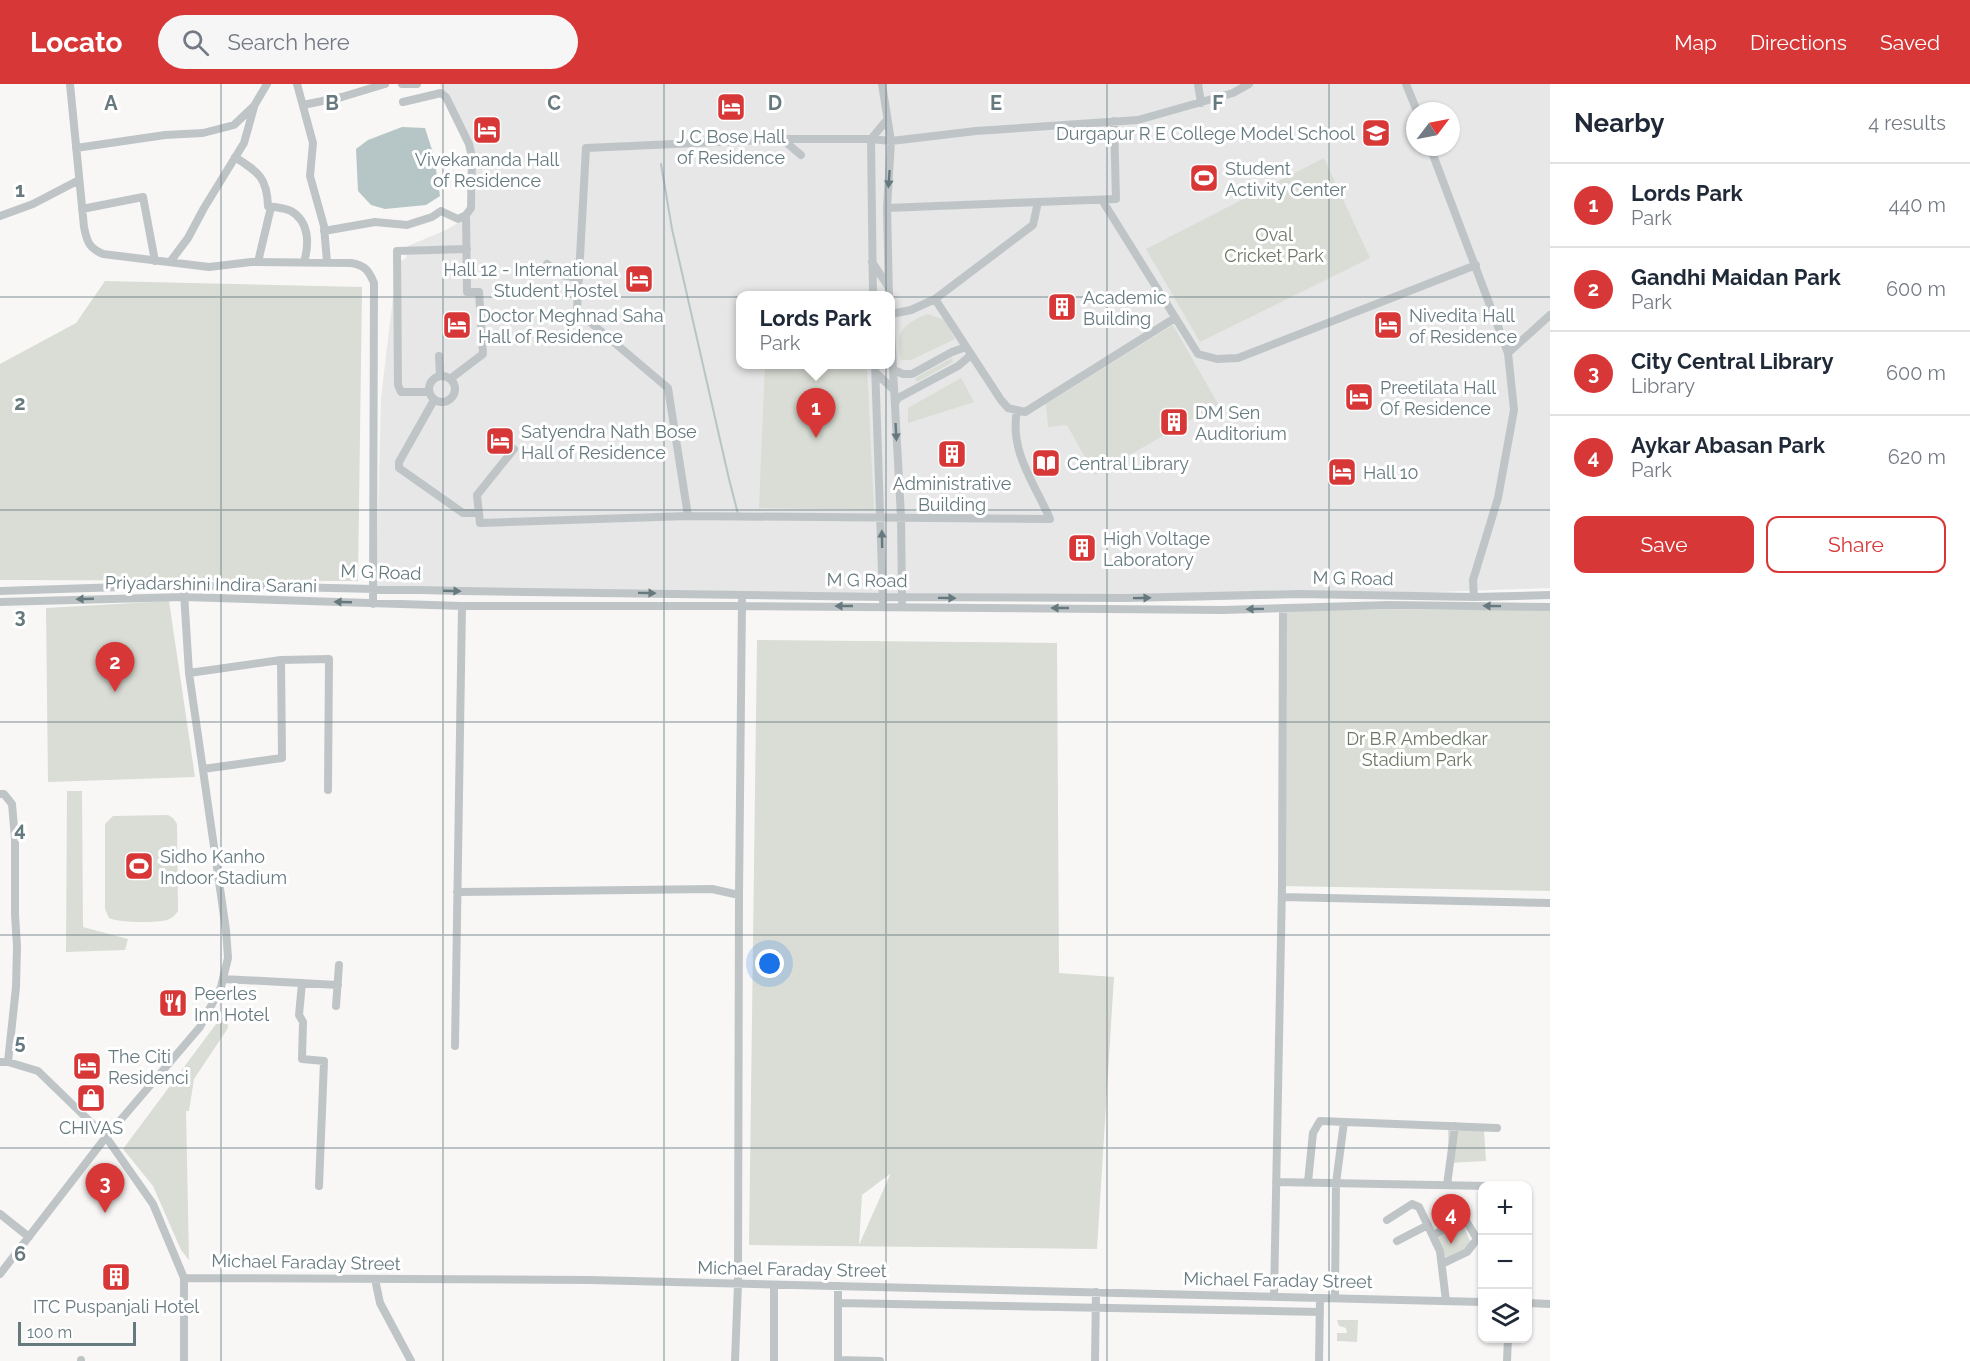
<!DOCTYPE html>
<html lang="en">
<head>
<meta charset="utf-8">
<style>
  body { margin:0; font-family:Raleway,sans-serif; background:#f6f6f7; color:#1f2937 }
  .controls { position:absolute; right:18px; bottom:18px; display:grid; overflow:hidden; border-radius:12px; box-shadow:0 2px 4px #0004 }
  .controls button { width:54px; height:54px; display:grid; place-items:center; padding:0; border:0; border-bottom:2px solid #e0e1e3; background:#fff; color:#1f2937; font:30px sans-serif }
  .compass { position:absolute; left:1406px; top:18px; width:54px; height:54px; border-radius:50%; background:#fff; box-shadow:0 2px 4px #0004; rotate:58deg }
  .scale { position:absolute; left:18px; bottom:15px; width:118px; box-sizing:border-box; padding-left:6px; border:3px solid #65797e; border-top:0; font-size:16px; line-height:21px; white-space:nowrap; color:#65797e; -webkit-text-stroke:4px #fff; paint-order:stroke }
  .you { position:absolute; left:770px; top:880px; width:21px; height:21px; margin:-15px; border:4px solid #fff; border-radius:50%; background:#1a73e8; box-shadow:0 0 0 9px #1a73e833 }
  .badge { display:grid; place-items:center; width:39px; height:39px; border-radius:50%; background:#d73837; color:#fff; font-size:20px; font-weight:700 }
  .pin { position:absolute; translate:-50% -50px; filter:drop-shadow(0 2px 3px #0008) }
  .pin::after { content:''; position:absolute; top:32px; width:21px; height:18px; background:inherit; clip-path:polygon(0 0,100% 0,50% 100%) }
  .popup { position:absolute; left:736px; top:207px; width:159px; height:78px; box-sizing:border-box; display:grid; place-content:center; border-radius:12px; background:#fff; filter:drop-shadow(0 2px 4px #0005); font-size:20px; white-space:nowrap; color:#747a83 }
  .popup b { font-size:22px; color:#1f2937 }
  .popup::after { content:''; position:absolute; left:50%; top:100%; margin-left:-12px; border:12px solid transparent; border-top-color:#fff }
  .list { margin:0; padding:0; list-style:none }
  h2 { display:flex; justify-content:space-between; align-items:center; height:78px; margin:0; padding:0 24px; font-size:26px }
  h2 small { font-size:20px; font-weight:400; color:#747a83 }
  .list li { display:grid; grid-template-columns:39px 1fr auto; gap:18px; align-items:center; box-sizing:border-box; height:84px; padding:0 24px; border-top:2px solid #e0e1e3 }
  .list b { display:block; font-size:22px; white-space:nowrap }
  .list p { margin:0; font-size:20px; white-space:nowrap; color:#747a83 }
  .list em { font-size:20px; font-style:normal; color:#747a83 }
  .actions { display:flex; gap:12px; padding:18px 24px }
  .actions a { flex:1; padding:14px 0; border:2px solid #d73837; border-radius:12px; text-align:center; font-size:21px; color:#d73837 }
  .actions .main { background:#d73837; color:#fff }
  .icon { flex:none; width:33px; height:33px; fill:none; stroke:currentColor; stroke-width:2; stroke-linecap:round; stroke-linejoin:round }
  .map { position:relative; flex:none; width:1550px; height:1277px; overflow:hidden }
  header { display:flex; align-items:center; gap:36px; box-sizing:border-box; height:84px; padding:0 30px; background:#d73837; color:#fff }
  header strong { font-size:28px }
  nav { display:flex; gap:33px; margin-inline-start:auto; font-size:21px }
  .search { width:420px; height:54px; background:#f6f6f7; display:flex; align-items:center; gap:15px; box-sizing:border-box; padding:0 21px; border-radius:33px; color:#747a83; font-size:22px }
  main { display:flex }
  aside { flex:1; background:#fff }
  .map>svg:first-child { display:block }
</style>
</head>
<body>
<header>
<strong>Locato</strong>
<div class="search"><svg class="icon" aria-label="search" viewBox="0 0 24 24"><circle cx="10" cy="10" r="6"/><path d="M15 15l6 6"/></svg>Search here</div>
<nav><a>Map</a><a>Directions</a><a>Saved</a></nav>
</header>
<main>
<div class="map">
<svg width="1550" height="1277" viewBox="0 0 1550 1277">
  <rect width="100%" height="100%" fill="#f8f7f6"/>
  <!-- built -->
  <path fill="#e6e7e6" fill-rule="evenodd" d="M440,0H1550V504L1193,517L376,506L381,314L397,180L406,174L408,162L446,146L469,132L477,105L472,68L443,9ZM1415,27H1451V63H1415ZM741,212H891V280H741Z"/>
  <!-- green -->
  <path fill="#d9ddd5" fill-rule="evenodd" d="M1324,74L1370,174L1200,258L1146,165Z
    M105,197L362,203L358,497L0,496V280L76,239Z
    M927,230L945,236L955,255L911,276H901C895,247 901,242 927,230Z
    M1173,241L1218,320L1095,391L1067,341L1048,343L1046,320Z
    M952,274L953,278L919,297H916L915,294Z
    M765,281L867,283L874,426L759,424Z
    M961,294L974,318L908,339V324Z
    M169,517L195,693L48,698L46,524Z
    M1287,525L1550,526V807L1282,802Z
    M757,556L1057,559L1059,889L1114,893L1097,1165L749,1161ZM890,1090V1091L859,1161L862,1111Z
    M67,707H82L83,843L128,855L125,866L66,868Z
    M168,731L173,734L177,740L178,827C175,831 173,834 167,836C157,839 118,839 109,834L105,825V740L113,732Z
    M227,931L228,944L194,995L189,1027H186L189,1176L181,1166L153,1102L123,1065L219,936Z
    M1448,1045L1484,1046L1486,1077L1449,1079Z
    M1463,1139L1473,1165L1441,1178L1430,1155Z
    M1337,1236H1358L1357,1258L1337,1257V1249H1347L1346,1244L1339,1242Z"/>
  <!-- water -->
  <path fill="#b6c5c6" d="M402,43L425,44L434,72L440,112L426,121L385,125L371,121L358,107L356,65L368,56Z"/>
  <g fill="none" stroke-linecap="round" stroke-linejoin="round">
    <!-- stream -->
    <path stroke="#b6c5c6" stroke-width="2" d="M661,80L672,145L729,395L738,430"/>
    <!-- minor -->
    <path stroke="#bfc5c7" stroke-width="8" d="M70,0L84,143C87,158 89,164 103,170L209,183L251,178L351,179C365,181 369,187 374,199L373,520
      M297,0L313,59L310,92L324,142L327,178
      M402,0H417
      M882,0L891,57L887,124L889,212
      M1198,0L1201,19
      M1406,0L1417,27
      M403,18L441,9L446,13L469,60L472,73L471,124L466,131L467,208H479L483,270L450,295
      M303,21L342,13L385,0
      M782,55L801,71
      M1430,63L1508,269L1514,326L1498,414L1473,496L1474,513
      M76,64L165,51L203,49L234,41L254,22L267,0
      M235,73C258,88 267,93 268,122C275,123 285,124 291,127C310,138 309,161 304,178
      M1102,116L1198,270L1217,275L1238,274L1476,181
      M887,124L1038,118
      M82,125L143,113L155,177
      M0,132L33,120L79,96
      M324,147L375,138L407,141L432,133L441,127L458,135L466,131
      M170,178L188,154L204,124L244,59L254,23
      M258,178L271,123
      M872,178L888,202
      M547,180L561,191L578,194
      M873,212L871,55L886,37
      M935,215L1001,316L1008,324L1025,328L1175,234
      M891,230L911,226L935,215L1033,141L1038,118L1116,115L1114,37
      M891,248L901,433L902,517
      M1508,269L1550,231
      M439,272L440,292
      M875,280L883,517
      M894,286L903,290H912L952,268L966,263
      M876,289L894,306
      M429 305a13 13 0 1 1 26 0a13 13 0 1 1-26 0Z
      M429,308H401L398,301L397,167L467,165
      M434,316L399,378V384L463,429H479
      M895,319L898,314L958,282L971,271
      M514,365L477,411L480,439L688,432L1050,435C1035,400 1009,367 1017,327
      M688,432L668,304L577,227L586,64L787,55H871L891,57L976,47L1138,36L1233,9L1249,0
      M0,507L151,502H247L463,507L884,513L1126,514L1299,510L1474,513L1550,511
      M0,518L184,513L462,522H742L1223,526L1389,521L1550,523
      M281,576L329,575L328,706
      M189,589L281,576L282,674L203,685
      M0,710H4L12,720L15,755V830L17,862L16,903L8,978
      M457,808L712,805L739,811
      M1282,813L1550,819
      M223,895L338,901
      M302,899L299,931L303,938L302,975L324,977L319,1102
      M336,922L339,881
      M455,962L462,522
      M0,978H8L38,987L106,1053L153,1120L184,1194
      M1276,1098L1488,1102
      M1308,1098L1313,1049L1320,1037L1497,1044
      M1447,1101L1455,1042
      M0,1130L29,1153
      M1387,1136L1412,1120L1419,1123L1440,1167L1446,1217
      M1433,1151L1465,1135L1477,1155L1467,1168L1442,1180
      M1397,1157L1428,1141
      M0,1190L106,1053L200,943L221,903L228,874L226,846L189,589L184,509
      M375,1195L380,1219L411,1277
      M1274,1213L1282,802L1283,524
      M1335,1214L1336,1099L1344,1038
      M838,1219L1320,1228
      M1528,1219L1550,1220
      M838,1276L880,1277
      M81,1277V1276
      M184,1277V1194L590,1196L1482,1218
      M735,1277L738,1200L739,811L742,517
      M774,1277V1201
      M838,1277V1202
      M1095,1277L1096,1208
      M1319,1277L1320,1214
      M1507,1277L1508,1254"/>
  </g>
  <!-- one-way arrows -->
  <defs><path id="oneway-solid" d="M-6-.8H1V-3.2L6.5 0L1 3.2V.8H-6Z" transform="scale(1.5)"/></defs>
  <g fill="#65797e">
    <use href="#oneway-solid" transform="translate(889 95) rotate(94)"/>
    <use href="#oneway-solid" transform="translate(896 348) rotate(87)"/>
    <use href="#oneway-solid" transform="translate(882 455) rotate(-91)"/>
    <use href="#oneway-solid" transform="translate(452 507) rotate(2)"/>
    <use href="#oneway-solid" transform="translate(647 509) rotate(1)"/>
    <use href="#oneway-solid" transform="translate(947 514) rotate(1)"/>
    <use href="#oneway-solid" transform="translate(1142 514) rotate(-1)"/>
    <use href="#oneway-solid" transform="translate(85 515) rotate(178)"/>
    <use href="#oneway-solid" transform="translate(343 518) rotate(-178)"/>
    <use href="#oneway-solid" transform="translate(844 522) rotate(-180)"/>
    <use href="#oneway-solid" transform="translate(1492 522) rotate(-179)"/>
    <use href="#oneway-solid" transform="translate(1060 524) rotate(-180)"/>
    <use href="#oneway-solid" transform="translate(1255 525) rotate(179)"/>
  </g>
  <!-- grid -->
  <path fill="none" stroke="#65797e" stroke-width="1.5" stroke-opacity="0.55" d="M221,0V1277M443,0V1277M664,0V1277M886,0V1277M1107,0V1277M1329,0V1277M0,213H1550M0,426H1550M0,638H1550M0,851H1550M0,1064H1550"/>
  <!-- icons -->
  <defs>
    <g id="hotel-square" transform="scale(1.5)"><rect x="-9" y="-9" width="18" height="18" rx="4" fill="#d73837" stroke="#fff"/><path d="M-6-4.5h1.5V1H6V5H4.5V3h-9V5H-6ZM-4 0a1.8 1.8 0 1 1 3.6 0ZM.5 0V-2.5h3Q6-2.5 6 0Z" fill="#fff"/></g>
    <g id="school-square" transform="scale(1.5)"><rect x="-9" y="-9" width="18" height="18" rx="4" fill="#d73837" stroke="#fff"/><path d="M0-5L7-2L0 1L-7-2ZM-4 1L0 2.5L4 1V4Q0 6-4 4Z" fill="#fff"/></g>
    <g id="stadium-square" transform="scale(1.5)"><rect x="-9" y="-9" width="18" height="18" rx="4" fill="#d73837" stroke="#fff"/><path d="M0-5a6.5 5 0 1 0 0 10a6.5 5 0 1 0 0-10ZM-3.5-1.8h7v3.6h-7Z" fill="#fff"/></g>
    <g id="building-square" transform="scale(1.5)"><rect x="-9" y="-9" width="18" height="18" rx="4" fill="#d73837" stroke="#fff"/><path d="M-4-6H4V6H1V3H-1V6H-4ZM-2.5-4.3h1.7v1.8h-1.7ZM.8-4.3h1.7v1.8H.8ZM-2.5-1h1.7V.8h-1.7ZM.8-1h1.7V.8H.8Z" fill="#fff"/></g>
    <g id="library-square" transform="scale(1.5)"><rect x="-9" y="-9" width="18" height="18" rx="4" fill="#d73837" stroke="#fff"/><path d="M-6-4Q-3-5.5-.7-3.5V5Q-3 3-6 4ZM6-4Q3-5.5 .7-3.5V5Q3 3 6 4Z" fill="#fff"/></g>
    <g id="restaurant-square" transform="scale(1.5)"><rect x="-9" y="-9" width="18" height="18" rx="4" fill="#d73837" stroke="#fff"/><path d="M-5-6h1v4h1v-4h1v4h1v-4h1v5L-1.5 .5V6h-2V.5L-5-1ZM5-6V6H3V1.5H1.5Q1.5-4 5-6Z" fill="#fff"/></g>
    <g id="shop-square" transform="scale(1.5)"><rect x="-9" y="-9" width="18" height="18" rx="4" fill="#d73837" stroke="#fff"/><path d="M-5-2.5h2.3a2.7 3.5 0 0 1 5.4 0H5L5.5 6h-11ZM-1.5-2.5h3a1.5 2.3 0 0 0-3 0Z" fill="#fff"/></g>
  </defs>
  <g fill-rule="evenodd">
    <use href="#hotel-square" x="731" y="23"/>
    <use href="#hotel-square" x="487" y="46"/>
    <use href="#school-square" x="1376" y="49"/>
    <use href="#stadium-square" x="1204" y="94"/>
    <use href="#hotel-square" x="639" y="195"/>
    <use href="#building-square" x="1062" y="223"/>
    <use href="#hotel-square" x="457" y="241"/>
    <use href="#hotel-square" x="1388" y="241"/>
    <use href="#hotel-square" x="1359" y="313"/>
    <use href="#building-square" x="1174" y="338"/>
    <use href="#hotel-square" x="500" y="357"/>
    <use href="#building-square" x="952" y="370"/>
    <use href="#library-square" x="1046" y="379"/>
    <use href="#hotel-square" x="1342" y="388"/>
    <use href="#building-square" x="1082" y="464"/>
    <use href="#stadium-square" x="139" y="782"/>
    <use href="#restaurant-square" x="173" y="919"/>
    <use href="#hotel-square" x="87" y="982"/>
    <use href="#shop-square" x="91" y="1014"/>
    <use href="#building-square" x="116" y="1193"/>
  </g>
  <g text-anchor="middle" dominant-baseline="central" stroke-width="6" stroke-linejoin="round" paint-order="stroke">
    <!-- poi labels -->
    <g font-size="18" fill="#65797e" stroke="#fff" text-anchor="start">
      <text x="1355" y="49" text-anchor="end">Durgapur R E College Model School</text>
      <text x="731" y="52" text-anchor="middle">J C Bose Hall<tspan x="731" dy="21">of Residence</tspan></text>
      <text x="487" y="75" text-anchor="middle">Vivekananda Hall<tspan x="487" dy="21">of Residence</tspan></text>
      <text x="1225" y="84">Student<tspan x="1225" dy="21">Activity Center</tspan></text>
      <text x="618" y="185" text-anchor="end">Hall 12 - International<tspan x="618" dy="21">Student Hostel</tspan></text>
      <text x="1083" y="213">Academic<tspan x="1083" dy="21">Building</tspan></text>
      <text x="478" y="231">Doctor Meghnad Saha<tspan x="478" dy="21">Hall of Residence</tspan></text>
      <text x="1409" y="231">Nivedita Hall<tspan x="1409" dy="21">of Residence</tspan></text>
      <text x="1380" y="303">Preetilata Hall<tspan x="1380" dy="21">Of Residence</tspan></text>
      <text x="1195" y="328">DM Sen<tspan x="1195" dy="21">Auditorium</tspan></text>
      <text x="521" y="347">Satyendra Nath Bose<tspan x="521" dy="21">Hall of Residence</tspan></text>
      <text x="1067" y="379">Central Library</text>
      <text x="1363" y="388">Hall 10</text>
      <text x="952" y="399" text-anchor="middle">Administrative<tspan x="952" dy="21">Building</tspan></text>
      <text x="1103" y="454">High Voltage<tspan x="1103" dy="21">Laboratory</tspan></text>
      <text x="160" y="772">Sidho Kanho<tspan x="160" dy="21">Indoor Stadium</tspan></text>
      <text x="194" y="909">Peerles<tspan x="194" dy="21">Inn Hotel</tspan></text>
      <text x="108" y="972">The Citi<tspan x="108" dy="21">Residenci</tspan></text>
      <text x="91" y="1043" text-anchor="middle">CHIVAS</text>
      <text x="116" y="1222" text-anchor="middle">ITC Puspanjali Hotel</text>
    </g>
    <!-- park labels -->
    <g font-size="18" fill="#6b7764" stroke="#fff">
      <text x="1274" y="150">Oval<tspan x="1274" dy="21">Cricket Park</tspan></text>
      <text x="1417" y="654">Dr B.R Ambedkar<tspan x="1417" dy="21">Stadium Park</tspan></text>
    </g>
    <!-- street labels -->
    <g font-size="18" fill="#65797e" stroke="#fff">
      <text transform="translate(381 488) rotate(2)">M G Road</text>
      <text transform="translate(1353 494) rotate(1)">M G Road</text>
      <text transform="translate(867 496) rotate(1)">M G Road</text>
      <text transform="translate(211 500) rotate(1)">Priyadarshini Indira Sarani</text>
      <text transform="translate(306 1178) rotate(1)">Michael Faraday Street</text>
      <text transform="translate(792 1185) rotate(1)">Michael Faraday Street</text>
      <text transform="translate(1278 1196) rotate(1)">Michael Faraday Street</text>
    </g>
  </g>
  <g font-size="20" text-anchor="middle" font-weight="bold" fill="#65797e" stroke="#fff" stroke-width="6" stroke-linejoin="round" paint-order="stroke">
    <text x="111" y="26">A</text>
    <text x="332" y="26">B</text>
    <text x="554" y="26">C</text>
    <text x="775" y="26">D</text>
    <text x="996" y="26">E</text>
    <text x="1218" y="26">F</text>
    <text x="20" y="113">1</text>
    <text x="20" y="326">2</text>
    <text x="20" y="539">3</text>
    <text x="20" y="752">4</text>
    <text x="20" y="965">5</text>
    <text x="20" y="1177">6</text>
  </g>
</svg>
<div class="controls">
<button>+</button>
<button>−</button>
<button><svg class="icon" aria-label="layers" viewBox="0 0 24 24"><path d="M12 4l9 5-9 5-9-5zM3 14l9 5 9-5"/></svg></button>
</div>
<svg class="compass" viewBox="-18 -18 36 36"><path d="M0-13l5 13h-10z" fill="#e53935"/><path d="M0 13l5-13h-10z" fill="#747a83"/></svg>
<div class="scale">100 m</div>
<div class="you"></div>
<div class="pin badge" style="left:816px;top:354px">1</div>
<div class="popup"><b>Lords Park</b>Park</div>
<div class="pin badge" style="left:115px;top:608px">2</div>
<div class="pin badge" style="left:105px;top:1129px">3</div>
<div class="pin badge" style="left:1451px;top:1160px">4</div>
</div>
<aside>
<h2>Nearby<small>4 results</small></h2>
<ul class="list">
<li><span class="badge">1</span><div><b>Lords Park</b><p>Park</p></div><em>440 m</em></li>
<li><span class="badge">2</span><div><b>Gandhi Maidan Park</b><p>Park</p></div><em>600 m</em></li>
<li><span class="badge">3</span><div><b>City Central Library</b><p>Library</p></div><em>600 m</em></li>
<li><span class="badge">4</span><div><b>Aykar Abasan Park</b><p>Park</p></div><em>620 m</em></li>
</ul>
<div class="actions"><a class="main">Save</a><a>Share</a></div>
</aside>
</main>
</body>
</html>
